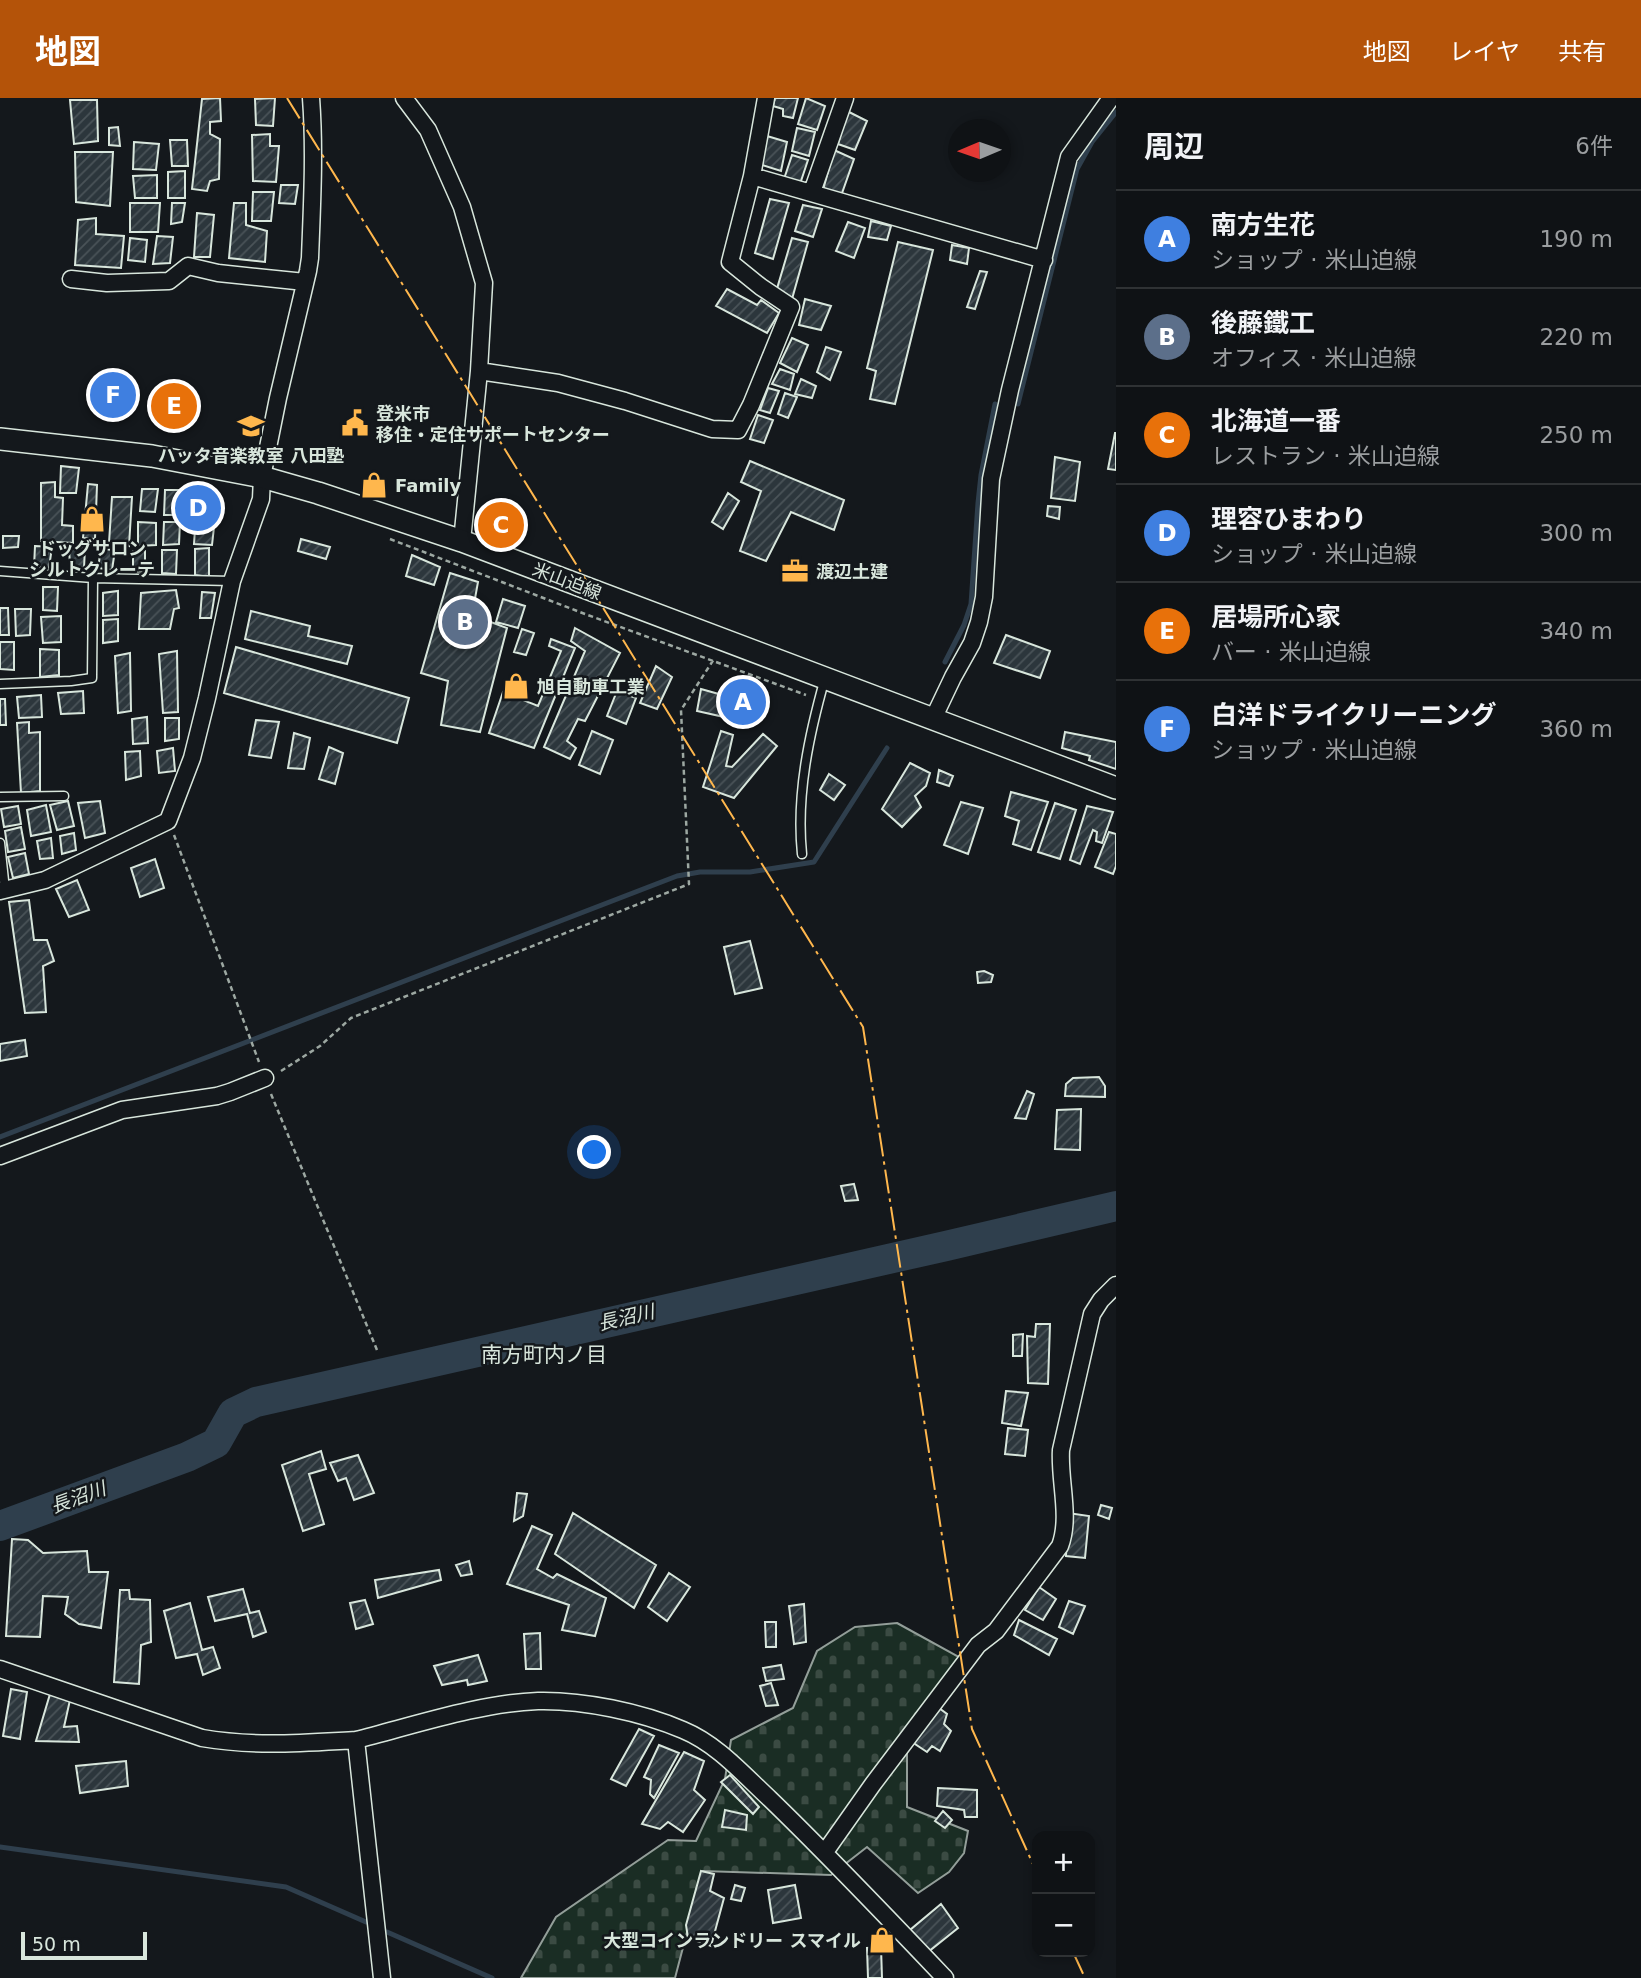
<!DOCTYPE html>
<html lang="ja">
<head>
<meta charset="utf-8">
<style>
  body { margin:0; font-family:"DejaVu Sans","Noto Sans JP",sans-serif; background:#181b1e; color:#f1f3f6 }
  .controls { position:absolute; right:21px; bottom:21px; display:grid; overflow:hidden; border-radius:14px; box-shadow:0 4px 10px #0003 }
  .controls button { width:63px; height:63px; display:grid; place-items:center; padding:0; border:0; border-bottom:2px solid #2f3234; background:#0f1215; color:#f1f3f6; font:35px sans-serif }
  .compass { position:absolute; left:948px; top:21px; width:63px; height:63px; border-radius:50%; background:#0f1215; box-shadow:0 4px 10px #0003; rotate:268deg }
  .scale { position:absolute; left:21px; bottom:18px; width:126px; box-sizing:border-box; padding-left:7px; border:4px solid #d8e6dc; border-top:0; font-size:19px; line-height:24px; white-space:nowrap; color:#d8e6dc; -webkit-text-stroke:5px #14181c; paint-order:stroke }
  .you { position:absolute; left:595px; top:1055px; width:24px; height:24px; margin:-18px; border:5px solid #fff; border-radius:50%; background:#1a73e8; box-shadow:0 0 0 10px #1a73e833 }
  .badge { display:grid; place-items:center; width:46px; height:46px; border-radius:50%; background:#b45309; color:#fff; font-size:23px; font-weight:700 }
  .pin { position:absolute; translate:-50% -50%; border:4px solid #fff; box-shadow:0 2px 7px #0006 }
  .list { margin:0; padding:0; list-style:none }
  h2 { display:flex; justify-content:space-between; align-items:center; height:91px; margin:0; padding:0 28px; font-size:30px }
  h2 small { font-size:23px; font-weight:400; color:#9b9ea0 }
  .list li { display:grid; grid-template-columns:46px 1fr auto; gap:21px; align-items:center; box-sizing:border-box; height:98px; padding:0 28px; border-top:2px solid #2f3234 }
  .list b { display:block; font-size:26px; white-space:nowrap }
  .list p { margin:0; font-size:23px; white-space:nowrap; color:#9b9ea0 }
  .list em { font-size:23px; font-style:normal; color:#9b9ea0 }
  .map { position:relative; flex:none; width:1116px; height:1880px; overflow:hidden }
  header { display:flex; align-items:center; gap:42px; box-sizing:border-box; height:98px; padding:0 35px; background:#b45309; color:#fff }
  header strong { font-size:33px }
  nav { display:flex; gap:38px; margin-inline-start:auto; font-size:24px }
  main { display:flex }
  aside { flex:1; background:#0f1215 }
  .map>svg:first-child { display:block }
</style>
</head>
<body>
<header>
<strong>地図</strong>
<nav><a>地図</a><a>レイヤ</a><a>共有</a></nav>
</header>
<main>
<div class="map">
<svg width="1116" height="1880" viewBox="0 0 1116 1880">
  <defs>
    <pattern id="cemetery-stones" width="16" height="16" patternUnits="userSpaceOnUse" patternTransform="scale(1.75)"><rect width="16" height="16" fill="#1a2d24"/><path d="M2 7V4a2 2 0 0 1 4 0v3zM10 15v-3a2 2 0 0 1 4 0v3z" fill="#3b4b43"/></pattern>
    <pattern id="building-hatch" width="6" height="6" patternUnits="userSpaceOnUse" patternTransform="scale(1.75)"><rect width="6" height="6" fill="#2c363c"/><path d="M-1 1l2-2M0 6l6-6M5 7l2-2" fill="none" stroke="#4a5358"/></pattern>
  </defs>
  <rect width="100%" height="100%" fill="#14181c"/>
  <!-- cemetery -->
  <path fill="url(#cemetery-stones)" stroke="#939e99" stroke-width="2" d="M897,1525L959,1559L907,1630V1709L968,1733L964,1755L949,1774L918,1795L867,1749L831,1777L703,1773L675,1880H521L556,1819L668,1742L696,1743L725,1681L731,1642L793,1610L817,1553L855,1529Z"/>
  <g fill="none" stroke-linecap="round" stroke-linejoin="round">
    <!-- stream -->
    <path stroke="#2f3f4d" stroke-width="5" d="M1018,306L1077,71L1092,44L1116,14
      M945,564L964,527L971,506L978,405L981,377L995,306
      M0,1039L677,778L700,774H750L814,764L887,650
      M0,1749L286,1789L366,1824
      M387,1834L492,1880"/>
    <!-- river -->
    <path stroke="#2f3f4d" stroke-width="30" d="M0,1428L187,1359L216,1345L233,1315L256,1304L946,1148L1116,1108"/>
  </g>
  <!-- building -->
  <path fill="url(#building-hatch)" stroke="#d8e6dc" stroke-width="2" d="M220,0L221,23L210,24V36L220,41L219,81L210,83L207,93L192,91L202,1Z
    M275,0L273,28L256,27L255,1Z
    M775,0H798L793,20L783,18V11L773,8Z
    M806,0L825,8L817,32L798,26Z
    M70,2H97L98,43L74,46Z
    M847,13L867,23L855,52L838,46Z
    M118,29L120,48L109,47V30Z
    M797,30L815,34L809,58L792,53Z
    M270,36V48H279L276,84L253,83L252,37Z
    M767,38L787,44L781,73L762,67Z
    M170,42H187L188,68H172Z
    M134,44L159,46L156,72L133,71Z
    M834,52L854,61L841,98L823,92Z
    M75,54H113L110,108L76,104Z
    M792,57L808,62L800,86L784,81Z
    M185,73V100H168V74Z
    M157,77V100H135L133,78Z
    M281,87H298L295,106L279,105Z
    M253,94H274L271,123H252Z
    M770,101L789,105L773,161L755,155Z
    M130,105H160L158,134H130Z
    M172,105H185L182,124L171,126Z
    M234,105H246V127L267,133L265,164L229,160Z
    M803,107L822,111L813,139L795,133Z
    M197,115L214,117L210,159H194Z
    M96,120V136L124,138L121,170L75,167L78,122Z
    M871,123L891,128L887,142L868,139Z
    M848,124L865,130L854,160L836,153Z
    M157,138L173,139L170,165L153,166Z
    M130,140L147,142L145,164L128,162Z
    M792,140L808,144L792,201L776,194Z
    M898,144L933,152L895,306L870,301L876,273L867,270Z
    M952,147L969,150L967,166L950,162Z
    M980,173L987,174L975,211L967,209Z
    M727,191L757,207L761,202L779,215L767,235L716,208Z
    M805,201L831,208L821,232L799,227Z
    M792,240L808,247L797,274L780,265Z
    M826,249L841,254L830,282L817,274Z
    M780,271L794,276L790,292L772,286Z
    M801,281L816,288L812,300L795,296Z
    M768,290L779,293L770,315L760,312Z
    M785,295L797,299L788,320L778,316Z
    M758,317L773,322L764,345L750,341Z
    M1115,335H1116V372L1108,371Z
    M1055,359L1080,364L1075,403L1051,400Z
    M750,363L844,402L834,432L791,414L766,463L740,453L761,393L741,384Z
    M61,368L79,370L76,395H60Z
    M55,384V399L63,400L62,427L73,428V445L41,443V385Z
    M88,386L97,387L95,441L83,440Z
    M142,391H158L155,414L140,413Z
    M165,392H180V417H164Z
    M728,395L739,403L723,431L712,424Z
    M112,399H132L129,448L109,445Z
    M1048,408L1060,409L1059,421L1047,418Z
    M196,417L215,420L212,447L194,446Z
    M138,424L156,425V447L138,448Z
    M164,424H180L179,446L163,447Z
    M3,438H19L18,449L3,450Z
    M301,441L330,449L326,461L298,453Z
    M35,448L52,449L49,470L34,469Z
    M69,449L85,450L84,470L70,469Z
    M209,450V479L195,477V451Z
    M101,451L115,452L112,472L98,470Z
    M162,452H177L176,476L162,475Z
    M133,453H145V473L133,474Z
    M412,457L440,469L434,487L406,478Z
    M450,475L478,484L472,517L507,530L480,634L441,627L448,583L421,575Z
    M43,489H58L57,513L43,512Z
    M176,492L179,510L174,511L170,531H139L141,495Z
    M118,493V517L103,518V495Z
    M202,494L215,495L211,520H200Z
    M503,501L525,508L518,530L496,524Z
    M0,510H8L9,537H0Z
    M15,511H31L30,537L16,538Z
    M251,513L310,528L308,538L352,548L347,566L245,541Z
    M61,518V544L43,545L41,519Z
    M118,521V543L103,545V522Z
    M575,530L620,555L585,623L578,621L567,643L576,650L570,661L544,649L585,553L571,543Z
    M522,531L534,535L526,557L514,554Z
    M1006,537L1050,553L1040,580L994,565Z
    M551,541L575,550L534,650L489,635L503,594L538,608L561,553L549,548Z
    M0,544H14V572L0,571Z
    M236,549L409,600L397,645L224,595Z
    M40,551L59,552V577L40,579Z
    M177,553L178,614L163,615L159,556Z
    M130,555L131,613L118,615L115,558Z
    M656,568L672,579L657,611L640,605Z
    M701,591L740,602L733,621L697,613Z
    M83,593L84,615L61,616L58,595Z
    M617,593L636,600L626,626L607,618Z
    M41,597L42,619L19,620L17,599Z
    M0,601H5L6,627H0Z
    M147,619L148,645L133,646L132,621Z
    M165,620H179V641L165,643Z
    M256,622L279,624L271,660L249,657Z
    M29,624V635L40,634V693L21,695L17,625Z
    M592,633L613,642L600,676L579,667Z
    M721,633L733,637L726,668L732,669L763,636L777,648L734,700L703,689Z
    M1065,634L1116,644V671L1089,662L1090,658L1062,650Z
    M294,635L310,640L304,671L288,670Z
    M329,649L343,655L335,686L319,681Z
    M173,650L175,673L159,675L157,653Z
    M140,653L141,678L126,682L125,654Z
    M910,665L930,675L926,688L915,698L921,709L902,729L882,711Z
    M939,672L953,678L949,688L937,684Z
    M829,676L845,687L834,702L820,692Z
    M1011,694L1048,704L1031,752L1013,746L1019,723L1005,718Z
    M68,703L74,728L57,732L50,707Z
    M100,703L105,735L85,740L78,705Z
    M961,704L983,710L968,756L944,747Z
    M1055,705L1076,712L1060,761L1038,754Z
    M46,707L51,734L31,738L27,712Z
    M18,708L21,726L4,729L1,711Z
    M1087,708L1113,714L1102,745L1096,743L1097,734L1093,732L1080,766L1070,762Z
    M21,729L25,751L8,754L5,733Z
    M1109,734L1116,736V768L1113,776L1095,769Z
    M74,735L76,752L62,756L60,738Z
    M51,740L53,760L40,761L37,743Z
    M25,755L29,776L13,780L8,759Z
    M155,761L164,790L140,799L131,770Z
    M77,782L89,812L69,819L56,791Z
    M29,802L34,842H47L54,863L43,868L46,914L25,915L9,804Z
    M750,843L762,890L735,896L724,849Z
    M984,873L993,877L991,884L978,885L977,874Z
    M25,942L27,958L0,963V946Z
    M1099,979L1105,988V999L1065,998L1066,986L1073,980Z
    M1027,993L1034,996L1026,1021L1015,1020Z
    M1081,1011L1080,1052L1055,1051L1057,1012Z
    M854,1086L858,1102L845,1103L841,1088Z
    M1036,1226H1050L1048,1286L1028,1285L1027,1238L1035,1239Z
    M1023,1236L1022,1258H1013V1237Z
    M1006,1293L1028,1295L1021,1328L1002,1325Z
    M1008,1330L1028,1332L1025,1358L1005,1356Z
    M321,1353L326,1371L309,1376L324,1426L303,1433L282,1367Z
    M358,1357L374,1395L354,1402L346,1380L338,1383L330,1365Z
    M517,1395L527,1396L523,1418L514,1423Z
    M1101,1407L1112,1410L1109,1421L1098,1417Z
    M573,1415L656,1467L634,1510L555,1456Z
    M1068,1415L1089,1418L1085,1460L1066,1458Z
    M532,1428L552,1437L537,1471L553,1480L557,1476L606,1500L595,1538L562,1532L569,1507L507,1486Z
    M12,1441L28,1442L43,1455L87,1453L89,1474H108L101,1530L79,1526L65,1516L68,1499L43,1498L40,1539L6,1538Z
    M469,1463L472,1476L461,1478L456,1467Z
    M439,1472L441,1482L378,1500L375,1482Z
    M669,1475L690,1489L667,1523L648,1509Z
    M1039,1489L1056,1501L1043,1522L1025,1512Z
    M243,1491L250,1515L259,1513L266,1534L253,1539L247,1516L215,1523L208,1499Z
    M120,1492H129L130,1501L150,1502L151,1544L141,1547L139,1586L114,1584Z
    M365,1502L373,1526L356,1531L350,1505Z
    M1069,1503L1085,1508L1073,1536L1059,1529Z
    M190,1505L202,1552L213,1549L220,1570L203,1577L197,1556L176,1560L164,1513Z
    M804,1506L806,1544L794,1546L789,1508Z
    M1019,1522L1057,1541L1049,1557L1014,1537Z
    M765,1524H776V1549H766Z
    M540,1535L541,1571H526L524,1536Z
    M478,1557L487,1583L468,1587L467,1582L442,1587L434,1568Z
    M781,1567L784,1581L766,1583L763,1570Z
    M771,1585L778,1607L766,1608L760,1588Z
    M11,1591L27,1594L20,1641L3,1638Z
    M50,1596L70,1602L64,1629L77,1628L79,1644L36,1643Z
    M939,1610L947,1616L944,1626L951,1633L940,1653L932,1648L927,1654L912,1644Z
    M639,1631L654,1638L626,1688L611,1681Z
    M659,1647L679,1655L654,1700L650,1696L651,1682L644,1679Z
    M684,1654L704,1663L694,1692L705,1702L683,1734L668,1724L660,1731L642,1726Z
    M126,1663L128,1688L80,1695L76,1668Z
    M730,1677L759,1709L753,1716L721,1684Z
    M938,1690L977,1692V1719H965L964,1712L937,1708Z
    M725,1712L747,1717L746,1732L722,1729Z
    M943,1713L952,1722L945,1730L935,1723Z
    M701,1773L714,1776L710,1793L724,1800L711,1848L688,1840L686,1827Z
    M735,1787L745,1790L741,1803L731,1801Z
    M795,1787L801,1820L773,1825L768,1792Z
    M941,1806L958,1830L928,1854L910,1832Z
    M881,1849L882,1880H868L867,1850Z"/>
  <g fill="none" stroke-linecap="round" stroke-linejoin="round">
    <!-- service casing -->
    <g stroke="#d8e6dc" stroke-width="11">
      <path id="service" d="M0,473L93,480L232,483
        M0,586L71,583L92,580L93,480
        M0,699L64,698
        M0,745L5,792
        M802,756C796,697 809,637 825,580"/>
    </g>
    <!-- minor casing -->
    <g stroke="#d8e6dc" stroke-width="19">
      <path id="minor" d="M404,0L428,32L462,109L484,185L479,273L462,443
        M752,78L1044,162
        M812,94L845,0
        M71,181L107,185L169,183L188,168L218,175L305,184
        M479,273L558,285L625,303L712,331L738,332L751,307L791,209L761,189L730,164L752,78L766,0
        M933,621L953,579L972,545L979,524L984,499L991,381L1010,292L1069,59L1111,0
        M0,793L45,782L168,723L192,660L207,600L232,483L261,401L262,379L278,300L308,173L310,160C312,107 315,53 311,0
        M0,1058L122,1012L217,998L230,994L265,980
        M0,1571L202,1640C256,1649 301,1645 356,1642
        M825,1754L873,1686L978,1547L996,1533L1060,1448C1071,1419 1059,1383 1061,1352L1092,1216L1101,1202L1116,1187
        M382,1880L356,1642C412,1628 480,1605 538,1603C583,1602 641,1614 683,1632C717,1646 743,1676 770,1701C830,1759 887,1819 945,1880"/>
    </g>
    <!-- secondary casing -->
    <g stroke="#d8e6dc" stroke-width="24">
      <path id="secondary" d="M0,341L152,358L262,379L318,395L462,443L1116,690"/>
    </g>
    <!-- path -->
    <path stroke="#9da8a2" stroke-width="2.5" stroke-dasharray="5 3.5" stroke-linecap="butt" d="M390,441L585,516L806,597
      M174,737L259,964
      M281,973L320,948L351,920L689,786L681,612L714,561
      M271,996L377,1252"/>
    <!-- service -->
    <use href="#service" stroke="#14181c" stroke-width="8"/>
    <!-- minor -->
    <use href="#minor" stroke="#14181c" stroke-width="16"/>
    <!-- secondary -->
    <use href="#secondary" stroke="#14181c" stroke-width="21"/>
    <!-- power -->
    <path stroke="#ffb74d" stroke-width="2" stroke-dasharray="24 5 3.5 5" stroke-linecap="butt" d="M287,0L863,929L972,1631L1037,1775
      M1073,1854L1085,1880"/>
  </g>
  <!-- icons -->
  <defs>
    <g id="civic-bare" transform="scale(2.1)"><path d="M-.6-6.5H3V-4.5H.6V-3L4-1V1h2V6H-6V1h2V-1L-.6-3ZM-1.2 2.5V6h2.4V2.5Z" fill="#ffb74d" stroke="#14181c" stroke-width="2.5" paint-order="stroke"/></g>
    <g id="school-bare" transform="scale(2.1)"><path d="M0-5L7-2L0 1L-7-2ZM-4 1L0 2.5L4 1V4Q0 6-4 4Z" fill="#ffb74d" stroke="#14181c" stroke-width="2.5" paint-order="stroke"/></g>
    <g id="shop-bare" transform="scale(2.1)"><path d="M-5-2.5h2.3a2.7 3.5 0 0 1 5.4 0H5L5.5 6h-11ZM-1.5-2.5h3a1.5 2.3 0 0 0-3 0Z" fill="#ffb74d" stroke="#14181c" stroke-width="2.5" paint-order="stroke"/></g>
    <g id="office-bare" transform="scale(2.1)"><path d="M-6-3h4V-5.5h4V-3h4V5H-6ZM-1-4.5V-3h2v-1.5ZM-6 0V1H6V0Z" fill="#ffb74d" stroke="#14181c" stroke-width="2.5" paint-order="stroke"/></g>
  </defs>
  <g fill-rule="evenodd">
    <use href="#civic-bare" x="355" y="325"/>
    <use href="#school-bare" x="251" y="328"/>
    <use href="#shop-bare" x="374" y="387"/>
    <use href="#shop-bare" x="92" y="421"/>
    <use href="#office-bare" x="795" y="473"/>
    <use href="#shop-bare" x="516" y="588"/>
    <use href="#shop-bare" x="882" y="1842"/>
  </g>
  <g text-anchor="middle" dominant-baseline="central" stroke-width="5" stroke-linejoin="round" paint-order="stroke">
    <!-- poi labels -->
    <g font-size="18" font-weight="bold" fill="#d8e6dc" stroke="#14181c" text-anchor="start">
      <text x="376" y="315">登米市<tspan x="376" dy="21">移住・定住サポートセンター</tspan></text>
      <text x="251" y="357" text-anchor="middle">ハッタ音楽教室 八田塾</text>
      <text x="395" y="387">Family</text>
      <text x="92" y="450" text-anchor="middle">ドッグサロン<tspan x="92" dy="21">シルトクレーテ</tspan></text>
      <text x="816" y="473">渡辺土建</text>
      <text x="537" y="588">旭自動車工業</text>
      <text x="861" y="1842" text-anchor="end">大型コインランドリー スマイル</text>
    </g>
    <!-- street labels -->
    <g font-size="18" fill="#d8e6dc" stroke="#14181c">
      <text transform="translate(567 483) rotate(21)">米山迫線</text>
    </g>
    <!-- water labels -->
    <g font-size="19" font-style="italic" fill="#d8e6dc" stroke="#14181c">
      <text transform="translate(626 1219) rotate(-13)">長沼川</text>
      <text transform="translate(78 1399) rotate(-20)">長沼川</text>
    </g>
    <!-- quarter labels -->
    <g font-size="21" fill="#d8e6dc" stroke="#14181c">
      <text x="544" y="1257">南方町内ノ目</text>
    </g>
  </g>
</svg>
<div class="controls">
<button>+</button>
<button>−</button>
</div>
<svg class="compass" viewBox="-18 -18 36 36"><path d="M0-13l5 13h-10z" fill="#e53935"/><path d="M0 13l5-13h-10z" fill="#9b9ea0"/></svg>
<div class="scale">50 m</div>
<div class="you"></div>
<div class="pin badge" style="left:743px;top:604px;background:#3f7fe0">A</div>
<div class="pin badge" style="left:465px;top:524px;background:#5c6f8a">B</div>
<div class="pin badge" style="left:501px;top:427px;background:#e8710a">C</div>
<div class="pin badge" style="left:198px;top:410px;background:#3f7fe0">D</div>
<div class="pin badge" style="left:174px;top:308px;background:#e8710a">E</div>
<div class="pin badge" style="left:113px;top:297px;background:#3f7fe0">F</div>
</div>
<aside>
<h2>周辺<small>6件</small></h2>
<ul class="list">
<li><span class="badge" style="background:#3f7fe0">A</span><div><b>南方生花</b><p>ショップ · 米山迫線</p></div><em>190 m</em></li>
<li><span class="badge" style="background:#5c6f8a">B</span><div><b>後藤鐵工</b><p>オフィス · 米山迫線</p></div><em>220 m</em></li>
<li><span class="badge" style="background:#e8710a">C</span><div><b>北海道一番</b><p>レストラン · 米山迫線</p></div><em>250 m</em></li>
<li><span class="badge" style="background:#3f7fe0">D</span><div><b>理容ひまわり</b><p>ショップ · 米山迫線</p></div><em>300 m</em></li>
<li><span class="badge" style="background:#e8710a">E</span><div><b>居場所心家</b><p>バー · 米山迫線</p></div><em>340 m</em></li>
<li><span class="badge" style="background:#3f7fe0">F</span><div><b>白洋ドライクリーニング</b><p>ショップ · 米山迫線</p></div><em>360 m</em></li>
</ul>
</aside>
</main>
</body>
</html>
